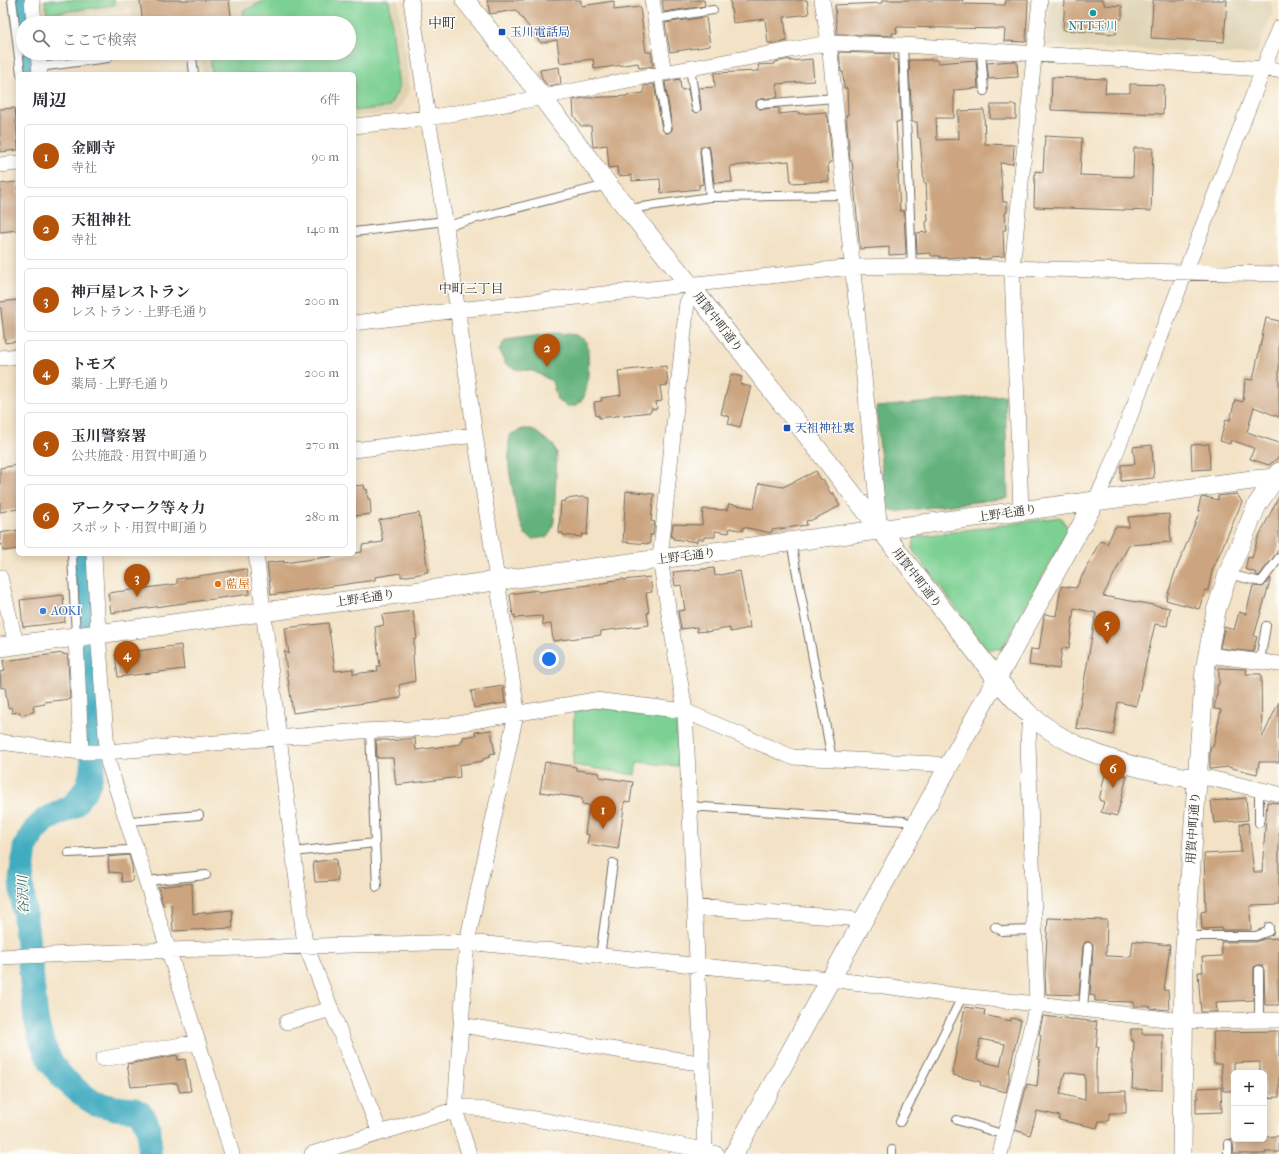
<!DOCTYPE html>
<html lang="ja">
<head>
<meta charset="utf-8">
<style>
  body { margin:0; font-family:"IM FELL French Canon","Noto Serif JP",serif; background:#f7f7f7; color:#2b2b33 }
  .controls { position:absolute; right:12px; bottom:12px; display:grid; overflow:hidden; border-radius:6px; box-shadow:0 2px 10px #0003 }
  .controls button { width:36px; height:36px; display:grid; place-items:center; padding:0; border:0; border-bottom:1px solid #e1e1e2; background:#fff; color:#2b2b33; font:20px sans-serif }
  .you { position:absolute; left:549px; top:659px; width:14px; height:14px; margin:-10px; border:3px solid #fff; border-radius:50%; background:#1a73e8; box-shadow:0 0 0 6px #1a73e833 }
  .badge { display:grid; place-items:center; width:26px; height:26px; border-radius:50%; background:#b45309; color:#fff; font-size:13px; font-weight:700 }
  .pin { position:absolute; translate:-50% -33px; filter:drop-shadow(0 1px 2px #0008) }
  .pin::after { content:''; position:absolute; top:21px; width:14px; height:12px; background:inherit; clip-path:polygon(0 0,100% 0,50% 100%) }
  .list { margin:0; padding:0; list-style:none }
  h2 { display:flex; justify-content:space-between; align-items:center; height:52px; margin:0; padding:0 16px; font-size:17px }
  h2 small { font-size:13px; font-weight:400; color:#7c7c81 }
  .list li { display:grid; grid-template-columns:26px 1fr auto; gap:12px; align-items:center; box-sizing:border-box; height:64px; margin:0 8px 8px; padding:0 8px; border:1px solid #e1e1e2; border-radius:6px }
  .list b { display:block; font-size:15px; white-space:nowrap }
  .list p { margin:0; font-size:13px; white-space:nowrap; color:#7c7c81 }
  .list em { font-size:13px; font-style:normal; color:#7c7c81 }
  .icon { flex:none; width:22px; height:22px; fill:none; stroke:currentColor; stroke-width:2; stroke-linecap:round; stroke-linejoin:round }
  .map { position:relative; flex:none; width:1279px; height:1154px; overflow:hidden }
  .search { position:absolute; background:#fff; box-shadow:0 2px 10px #0003; left:16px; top:16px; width:340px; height:44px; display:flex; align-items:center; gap:10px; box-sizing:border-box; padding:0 14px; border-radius:22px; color:#7c7c81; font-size:15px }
  .panel { position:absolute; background:#fff; box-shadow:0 2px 10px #0003; left:16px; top:72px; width:340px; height:484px; border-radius:6px }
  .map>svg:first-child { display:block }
</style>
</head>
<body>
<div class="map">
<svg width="1279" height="1154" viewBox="0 0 1279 1154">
  <rect width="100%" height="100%" fill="#fdfcf7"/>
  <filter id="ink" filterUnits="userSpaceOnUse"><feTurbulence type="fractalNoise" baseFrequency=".025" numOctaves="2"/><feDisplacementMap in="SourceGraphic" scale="8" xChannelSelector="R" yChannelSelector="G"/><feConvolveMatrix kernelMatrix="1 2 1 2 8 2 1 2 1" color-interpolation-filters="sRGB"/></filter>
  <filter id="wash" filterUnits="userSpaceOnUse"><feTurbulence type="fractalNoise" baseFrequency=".012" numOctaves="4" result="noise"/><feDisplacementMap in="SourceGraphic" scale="16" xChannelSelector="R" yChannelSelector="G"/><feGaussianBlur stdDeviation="0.9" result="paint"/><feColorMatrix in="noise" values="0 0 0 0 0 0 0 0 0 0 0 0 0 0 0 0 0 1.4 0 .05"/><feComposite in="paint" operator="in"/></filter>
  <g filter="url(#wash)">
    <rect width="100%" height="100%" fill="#f3e2c5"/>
    <!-- built -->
    <path fill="#dfd3b4" d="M40,0H398L410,90L397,112L354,117V74H203L200,53H349V23H133L131,8L42,19Z
      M1051,0H1270L1273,11L1256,55L1046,46Z"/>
    <!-- green -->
    <path fill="#7bd093" stroke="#537e5f" d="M45,0H114V5L47,14Z
      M266,0H389L399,88L389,107L354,111V74H212L210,53H349V23H245L243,11Z
      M1060,517L1069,529L1002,649H987L912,549L915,537Z
      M594,707L671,714L676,719L678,766L637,762L635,775L573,765L574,711Z"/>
    <!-- forest -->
    <path fill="#64b27d" stroke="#486e54" d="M556,333L577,335L587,342C589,354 589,387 584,397C583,400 578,403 575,406H567L557,400L552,381L533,371L515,369L505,364L499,350L505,340Z
      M1005,395L1008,498L894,512L885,506L876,407Z
      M523,429H532L553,445L557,453L554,522L550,533L547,537L533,539L525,534L517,514L509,469V435Z"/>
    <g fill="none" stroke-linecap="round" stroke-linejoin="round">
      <!-- river -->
      <path stroke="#41acc0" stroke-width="25" d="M21,0L24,23
        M27,53L30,74
        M82,554L93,767L90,779L86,789L73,806L45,820L34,831L25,848L21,881L36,1019C43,1052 53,1074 82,1094C86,1097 90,1101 95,1103C101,1105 109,1106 115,1108C123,1110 135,1107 141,1114C152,1125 149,1140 149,1154"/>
    </g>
    <g id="blocks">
      <!-- building -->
      <path fill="#cca580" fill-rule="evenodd" d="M148,0H229L232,23H143L140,1Z
        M487,0H581V6L614,1V10L640,7L646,52H651L653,66L639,68L638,63L594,69L593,59L560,63L557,40L541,43L516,10L490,14Z
        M662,0H704L705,6L664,12Z
        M730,0H807L809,14L784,17L787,41L773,44V43H768L765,19L733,23Z
        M882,0H963L962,4L1005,5L1006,0H1028L1026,42L1004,41L1005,29L896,27L897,33H892L893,36L837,34L835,5L882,3Z
        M1065,0H1104V5L1122,6V19H1117L1116,34L1063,30Z
        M1153,0H1227L1224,42L1151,38Z
        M706,17L710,46L670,52L665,23Z
        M839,52L894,54V60H898L901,122H896L899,175H898L900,211H904L906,254L889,255V247L860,249L852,161H850L846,115H848L847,88H844L843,72H841Z
        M790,59V61L812,59L814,81L776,84L778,97L760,99L756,101V105L757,107L761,109L779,108V114L799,112V114L826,112V116H828L832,162L828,163L829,181L791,183L789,161L730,166L732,182L714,183L710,150L709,147L705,146L701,147L700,151L703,184L699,185V189L661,193L660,179L632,181V175L618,176L617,167L609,168L607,145L593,147L591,126H581L574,116L573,100L585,98L627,96V95L644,93V86L654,84L662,129L665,133H668L672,130V127L665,82L680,79L681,90L688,89L692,111L697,113L701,110V108L699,88L715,87L714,73L759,71L758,65L775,64V62Z
        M909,60H938V63L976,60L978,88L954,90V118H936L937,140L959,139L958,111L984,110L985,144L1014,145L1013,164L1000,163L1003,202H1007V212L1005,213L1006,230H1003L1004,256L991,257V258L987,259L962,258V257L940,258V256H931V253L917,254L916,233L927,232L926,222L928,221L926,183H924L920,138H918L917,122H912Z
        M1012,61L1017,62L1018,77L989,79L987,63Z
        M559,67L561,84L548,86L542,79L540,70Z
        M1052,77L1106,79L1105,93H1130V84L1164,85L1163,114L1051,110Z
        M991,105H1016V119H990Z
        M15,108L18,150L0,152V109Z
        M1045,136L1082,138L1080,175L1133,177L1134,148H1153L1151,211L1034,207L1035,171L1043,172Z
        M16,182L17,188H18V230L0,232V184Z
        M17,300L18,341L5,343L0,302Z
        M1266,318L1279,321V417L1254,407L1247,432L1279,443V457L1269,465L1250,459L1254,448L1231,440L1230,444L1220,441L1226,419L1230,420L1235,400L1243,402L1245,379L1253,380Z
        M666,366L668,385L660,386L662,401L656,402L657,409H651V412L599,418V415L596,416L594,402L602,401L601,398L621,395L618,371Z
        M731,374L742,377L740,384L751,387L740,427L728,424L730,417L721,414Z
        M1209,444L1210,469L1192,470L1191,445Z
        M1152,445L1154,478L1121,481V465L1135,464L1133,447Z
        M18,465V509L0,512V468Z
        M816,471L820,480L823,479L831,494L833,492L840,506L812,520L806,521L807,525L772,530L771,533L743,527V531L730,528L729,533L715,531V537H704V539H697V542L673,539L674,538L671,537L673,524L702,525L703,509L727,510L729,504L754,508L759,483L783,487Z
        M364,485L365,490L367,489L368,499H370L371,514L354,516V486Z
        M626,491L654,494L651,521L655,522L653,535H650V544L623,542Z
        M1237,494L1242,502L1212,571L1208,590H1205L1199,609L1166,600L1175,572L1200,511L1198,510L1201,498L1206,497L1218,500V496Z
        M1279,496V547L1276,554L1259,576L1256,575L1257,573L1245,569L1248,557L1252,558L1258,538Z
        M582,497L589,498L587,535L582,534V537L563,535V533H559L561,501L565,502L566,499Z
        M419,513L428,572H425V573L401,577V573L375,577V580L271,595L267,563L284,561V563L362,552V545L383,542L379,520Z
        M1169,514L1171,542L1129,545L1103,596L1170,608L1167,626L1155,624L1136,706L1118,702L1113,735L1076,728L1096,613L1074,608L1069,649L1062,648L1059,669L1029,665L1031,649L1039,650L1044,616L1045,614L1056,616L1061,586L1076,588L1100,541L1107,544L1115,527H1129L1128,517Z
        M18,530V549L3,551L2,544L0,545V533Z
        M714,568L715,576L740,571L750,628L730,632V628L706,632V631L697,632V627L681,629L678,611L685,610L681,585L675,586L673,572Z
        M246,569L250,594L111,613L108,593L177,584V579Z
        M650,577L652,592L646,593L649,613H647L649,625L601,631V635L553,641L551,624L543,625L542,616L515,618V615L513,616L510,594L537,590L538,592L610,582L609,581L623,579V580Z
        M1271,578L1254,636L1257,637L1253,652L1220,648L1224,627L1234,630L1239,612L1246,614L1253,586L1263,587Z
        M63,595L65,622L23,627L20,600Z
        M413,611L417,639L414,640V655H413L415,681L399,685L401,698L293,713L284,651L289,654L285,628L328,623L335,671L353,669V674L378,671L377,666H380L375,627L384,625L382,615Z
        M181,645L184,669L118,677L115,654Z
        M63,653L64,655L67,654L68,661L70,699L44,702L45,704L33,706L34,712L20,715V712L12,713L11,707L8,708L5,687L1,688L0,672L5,671L3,661Z
        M1219,668L1247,669L1246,674H1261L1262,738L1279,702V762H1259L1257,774L1228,767L1210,769V747H1213L1221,710L1214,709L1216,696H1217V685H1219Z
        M503,686L505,703L474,708L471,691Z
        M491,730L495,753L490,754V757L483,759V761L459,765L460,777L396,785L393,758H377L376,740H388L389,741L415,738L416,750L461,744L460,741L463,740V737L476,735L475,732Z
        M545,762L576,767V770L600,773L599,777L633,782L630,802L625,801L618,849L587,844L589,835L585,834L589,805L582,804V798L540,792Z
        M1106,770L1127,776L1117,816L1101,812L1104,802L1099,800Z
        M1246,798L1248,820L1214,823L1211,801Z
        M1267,802L1279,803V905L1250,906L1251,930H1221V928L1202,929L1201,912L1206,911L1204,854L1241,852L1240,824L1248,823L1254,872H1262Z
        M129,855L132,866L133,881L122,882L121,873L109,872L108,857Z
        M336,859L338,881L315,882L313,862Z
        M192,883L193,914L232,910L233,928L173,931L171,904L163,905L158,887Z
        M1048,918L1107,920L1106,956L1131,957L1133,941L1170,945L1164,991L1168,990L1169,1010L1150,1008V1006H1134V1002L1095,1001V996L1090,995L1093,947V944L1089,942H1085L1083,947L1079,995L1046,994L1045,974Z
        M1279,938V980H1278L1279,1005H1265L1264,970L1262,965H1259L1254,967V1000L1216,1002L1217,1012H1201L1198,972H1203L1202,957L1222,956L1221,942H1256L1264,939Z
        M965,1007L985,1010L984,1015L1011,1021V1018L1021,1020L1009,1072V1080L1006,1092L980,1085L981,1082L953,1075L954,1073H952ZM980,1039L1005,1044L1000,1066L977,1060Z
        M1043,1016L1060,1018L1061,1017L1072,1020V1019L1097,1022L1096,1029H1098L1096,1047H1099L1096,1062V1092L1126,1091V1113H1109V1121H1099L1097,1128L1059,1120L1060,1116L1037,1111L1030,1135L1015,1130L1027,1084L1037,1086L1040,1059H1038L1041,1035L1039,1034ZM1065,1072L1085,1075V1100L1060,1094Z
        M1131,1029H1142V1034H1163L1162,1090L1132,1089L1134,1041H1131Z
        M1279,1031V1097L1264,1098V1071H1260V1062L1234,1063V1091H1223L1221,1064H1214L1213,1032Z
        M177,1055L178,1060L185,1059L191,1091L180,1092L177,1083L131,1087L127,1064Z
        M1221,1087L1222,1112L1196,1113V1098H1198V1088Z
        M1279,1136V1152H1265L1266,1154H1234L1233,1144L1230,1139H1264V1137Z"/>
    </g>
  </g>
  <g filter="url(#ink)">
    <use href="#blocks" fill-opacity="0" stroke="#716b61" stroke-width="1"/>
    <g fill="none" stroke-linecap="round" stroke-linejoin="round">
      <!-- service casing -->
      <g stroke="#716b61" stroke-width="10">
        <path id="service" d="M12,0L21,74
          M655,19L713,10
          M903,45L912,266
          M981,51L984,91
          M192,57L194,74
          M39,67L108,58
          M690,68L696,108
          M658,74L667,128
          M761,104L835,98
          M705,151L710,197
          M629,209L710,197L845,195
          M446,226L607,185
          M354,232L445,221
          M791,542L832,759
          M72,554L76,636
          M1228,574L1261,582L1279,558
          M1260,661L1266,626
          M370,731L377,887
          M689,806L904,821L914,826
          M127,822L131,821L199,815
          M1259,823V790
          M293,852L375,843
          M69,853L128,850L135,847
          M147,882L156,880L206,875
          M995,927L1002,931L1034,930
          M1186,936H1256L1269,931V927
          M600,956L613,863
          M1083,1009L1088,947
          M1259,1020V970
          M957,1120L1005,1135
          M900,1122L960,1001L961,996
          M1228,1144V1154
          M892,1154V1150"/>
      </g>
      <!-- minor casing -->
      <g stroke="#716b61" stroke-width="16">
        <path id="minor" d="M32,0L34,23
          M411,0L428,118L445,221L475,435L516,705V714L467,942L455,1110L469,1154
          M652,0L664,73
          M822,0L829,43L880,530
          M38,53L40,74
          M354,126L428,118L528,100L664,73L829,43L903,45L1279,70
          M0,165L18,163
          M696,295L687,302L660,559L685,711L702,1062L705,1150
          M354,323L458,310L852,267L912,266L1279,274
          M0,358L18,356
          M354,450L475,435
          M1095,501L1107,476L1279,28
          M1021,511L1012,269L1040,0
          M94,554L98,633L108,762L198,1042L232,1154
          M256,554L304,937L306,946L380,1133
          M0,577L16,644
          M76,636L81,752
          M1208,655L1279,664
          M0,742L81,752H106L361,731L433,728L595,700L685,711L792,757L936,764L947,768
          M1197,779L1209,778L1279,794
          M694,907L849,918L860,924
          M0,957L169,950L467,942L830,979L961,996L1037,1004L1183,1021L1279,1020
          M287,1022L331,1009
          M461,1025L692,1062H702
          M103,1059L198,1042
          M312,1154L464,1107H469L705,1150L717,1154
          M1000,1154L1037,1004L1028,743L1030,714"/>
      </g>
      <!-- tertiary casing -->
      <g stroke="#716b61" stroke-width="20">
        <path id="tertiary" d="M465,0L542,97L608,185L689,284L997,679C1007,691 1018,704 1030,715C1064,744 1103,759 1146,769C1163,773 1179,777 1197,779
          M0,647L1095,501L1252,480L1279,478
          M734,1154L1095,501
          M1182,1154L1184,962L1205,670L1216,611L1228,574L1257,505L1279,472"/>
      </g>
      <!-- service -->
      <use href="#service" stroke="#fff" stroke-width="8"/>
      <!-- minor -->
      <use href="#minor" stroke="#fff" stroke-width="15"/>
      <!-- tertiary -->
      <use href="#tertiary" stroke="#fff" stroke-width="19"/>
    </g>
  </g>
  <!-- markers -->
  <circle fill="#0f9aa8" stroke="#fdfcf7" stroke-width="1.5" cx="1093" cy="13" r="4"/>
  <g fill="#1a4fb4" stroke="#fdfcf7" stroke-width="1.5">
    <rect x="498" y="28" width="8" height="8" rx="2"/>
    <rect x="783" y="424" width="8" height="8" rx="2"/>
  </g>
  <circle fill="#e8710a" stroke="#fdfcf7" stroke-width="1.5" cx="218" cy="584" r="4"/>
  <circle fill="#3f7fe0" stroke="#fdfcf7" stroke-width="1.5" cx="43" cy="611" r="4"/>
  <g text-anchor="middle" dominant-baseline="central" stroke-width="3" stroke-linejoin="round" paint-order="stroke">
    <!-- culture labels -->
    <g font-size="12" fill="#0d838f" stroke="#fdfcf7">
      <text x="1093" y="26">NTT玉川</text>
    </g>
    <!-- transit labels -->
    <g font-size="12" fill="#164399" stroke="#fdfcf7" text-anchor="start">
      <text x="510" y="32">玉川電話局</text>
      <text x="795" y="428">天祖神社裏</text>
    </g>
    <!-- street labels -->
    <g font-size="12" fill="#2b2b2b" stroke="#fdfcf7">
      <text transform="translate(718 322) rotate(52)">用賀中町通り</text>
      <text transform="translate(1007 513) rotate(-8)">上野毛通り</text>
      <text transform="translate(686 556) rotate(-7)">上野毛通り</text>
      <text transform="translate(917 578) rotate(52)">用賀中町通り</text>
      <text transform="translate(365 598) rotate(-8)">上野毛通り</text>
      <text transform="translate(1193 828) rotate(-86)">用賀中町通り</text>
    </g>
    <!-- food labels -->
    <g font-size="12" fill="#c56008" stroke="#fdfcf7" text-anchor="start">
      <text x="226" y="584">藍屋</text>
    </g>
    <!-- shop labels -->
    <g font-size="12" fill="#366cbe" stroke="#fdfcf7" text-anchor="start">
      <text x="51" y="611">AOKI</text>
    </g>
    <!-- neighbourhood labels -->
    <g font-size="13" fill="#2b2b2b" stroke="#fdfcf7">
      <text x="471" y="288">中町三丁目</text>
    </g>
    <!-- water labels -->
    <g font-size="13" font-style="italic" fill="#345f67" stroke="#fdfcf7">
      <text transform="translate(23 895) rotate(-92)">谷沢川</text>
    </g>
    <!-- quarter labels -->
    <g font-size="14" fill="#2b2b2b" stroke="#fdfcf7">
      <text x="442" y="23">中町</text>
    </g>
  </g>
</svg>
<div class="controls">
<button>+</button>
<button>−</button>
</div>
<div class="you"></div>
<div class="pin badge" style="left:603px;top:829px">1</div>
<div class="pin badge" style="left:547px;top:367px">2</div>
<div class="pin badge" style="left:137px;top:597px">3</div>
<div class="pin badge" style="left:127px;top:674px">4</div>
<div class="pin badge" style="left:1107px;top:644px">5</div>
<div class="pin badge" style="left:1113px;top:788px">6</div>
<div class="search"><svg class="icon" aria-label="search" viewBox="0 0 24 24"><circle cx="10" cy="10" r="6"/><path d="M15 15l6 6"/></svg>ここで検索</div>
<section class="panel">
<h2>周辺<small>6件</small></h2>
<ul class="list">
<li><span class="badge">1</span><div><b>金剛寺</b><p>寺社</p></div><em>90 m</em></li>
<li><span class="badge">2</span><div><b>天祖神社</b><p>寺社</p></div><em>140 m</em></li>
<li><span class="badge">3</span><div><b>神戸屋レストラン</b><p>レストラン · 上野毛通り</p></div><em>200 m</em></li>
<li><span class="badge">4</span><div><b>トモズ</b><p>薬局 · 上野毛通り</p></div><em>200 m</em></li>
<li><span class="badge">5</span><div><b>玉川警察署</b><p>公共施設 · 用賀中町通り</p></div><em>270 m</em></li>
<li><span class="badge">6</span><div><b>アークマーク等々力</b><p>スポット · 用賀中町通り</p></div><em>280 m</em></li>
</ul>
</section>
</div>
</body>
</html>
